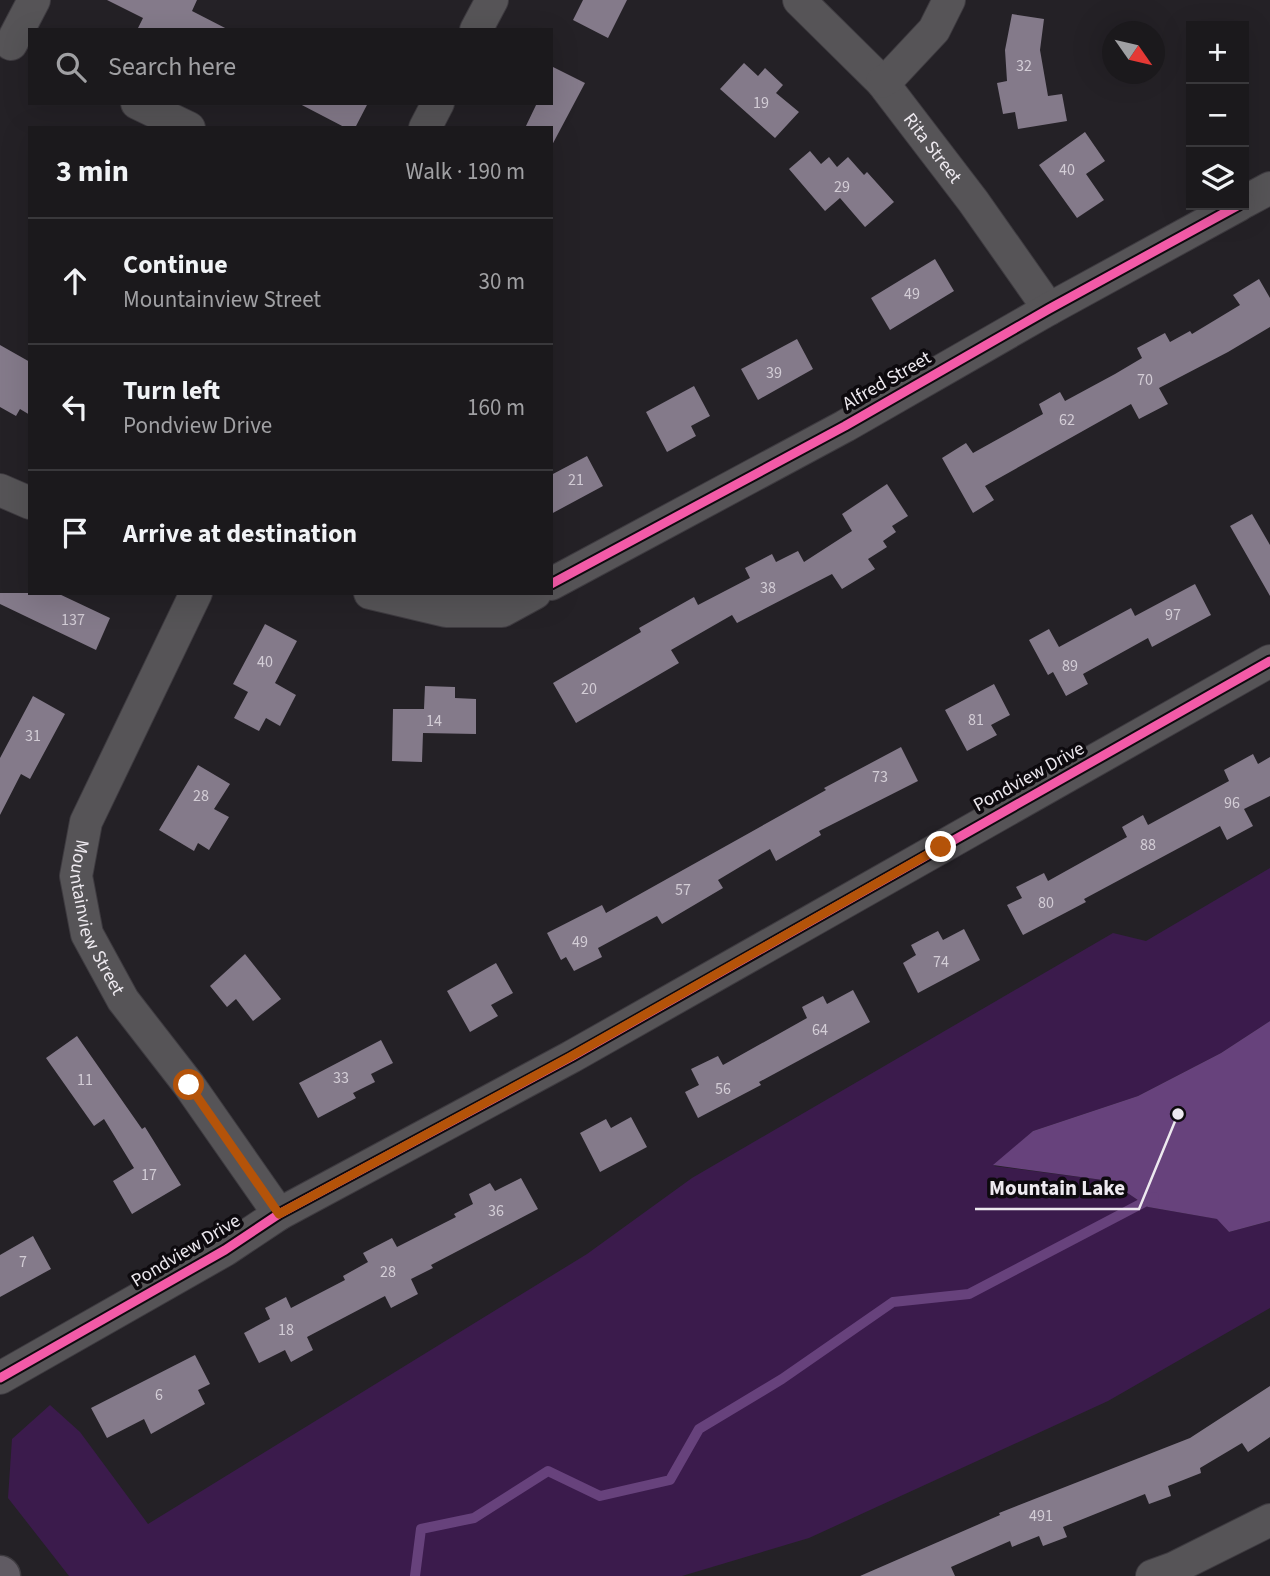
<!DOCTYPE html>
<html lang="en">
<head>
<meta charset="utf-8">
<style>
  body { margin:0; font-family:"Source Sans 3",sans-serif; background:#242225; color:#f1f3f6 }
  .controls { position:absolute; right:21px; top:21px; display:grid; overflow:hidden; border-radius:0px; box-shadow:0 7px 28px #0002 }
  .controls button { width:63px; height:63px; display:grid; place-items:center; padding:0; border:0; border-bottom:2px solid #39383b; background:#1b191c; color:#f1f3f6; font:35px sans-serif }
  .compass { position:absolute; left:1102px; top:21px; width:63px; height:63px; border-radius:50%; background:#1b191c; box-shadow:0 7px 28px #0002; rotate:124deg }
  .stop { position:absolute; width:21px; height:21px; margin:-16px; border:5px solid #b45309; border-radius:50%; background:#fff }
  .stop.end { background:#b45309; border-color:#fff; box-shadow:0 2px 7px #0008 }
  .list { margin:0; padding:0; list-style:none }
  h2 { display:flex; justify-content:space-between; align-items:center; height:91px; margin:0; padding:0 28px; font-size:30px }
  h2 small { font-size:23px; font-weight:400; color:#a0a0a3 }
  .list li { display:grid; grid-template-columns:46px 1fr auto; gap:21px; align-items:center; box-sizing:border-box; height:126px; padding:0 28px; border-top:2px solid #39383b }
  .list b { display:block; font-size:26px; white-space:nowrap }
  .list p { margin:0; font-size:23px; white-space:nowrap; color:#a0a0a3 }
  .list em { font-size:23px; font-style:normal; color:#a0a0a3 }
  .icon { flex:none; width:38px; height:38px; fill:none; stroke:currentColor; stroke-width:2; stroke-linecap:round; stroke-linejoin:round }
  .map { position:relative; flex:none; width:1270px; height:1576px; overflow:hidden }
  .search { position:absolute; background:#1b191c; box-shadow:0 7px 28px #0002; left:28px; top:28px; width:525px; height:77px; display:flex; align-items:center; gap:18px; box-sizing:border-box; padding:0 24px; border-radius:0px; color:#a0a0a3; font-size:26px }
  .panel { position:absolute; background:#1b191c; box-shadow:0 7px 28px #0002; left:28px; top:126px; width:525px; height:469px; border-radius:0px }
  .map>svg:first-child { display:block }
</style>
</head>
<body>
<div class="map">
<svg width="1270" height="1576" viewBox="0 0 1270 1576">
  <rect width="100%" height="100%" fill="#242126"/>
  <!-- green -->
  <path fill="#3b1b4c" d="M1270,868V1021L1221,1053L1138,1096L1033,1131L994,1166L1110,1181L1148,1207L1218,1219L1229,1232L1270,1221V1308L1108,1401L809,1538L682,1576H69L8,1498L12,1439L50,1405L80,1432L148,1524L587,1254L692,1178L1113,933L1146,941Z"/>
  <!-- water -->
  <path fill="#67427c" d="M1270,1021V1221L1229,1232L1217,1219L1148,1207L1110,1181L993,1165L1033,1131L1138,1096L1221,1053Z"/>
  <g fill="none" stroke-linecap="round" stroke-linejoin="round">
    <!-- stream -->
    <path stroke="#67427c" stroke-width="10" d="M415,1576L421,1529L474,1518L548,1471L600,1496L670,1480L699,1429L782,1379L893,1302L969,1294L1154,1197"/>
  </g>
  <!-- building -->
  <path fill="#847a8a" d="M107,0H197L192,11L229,30H137L143,18Z
    M583,0H627L608,38L573,20Z
    M1012,14L1044,19L1040,50L1048,96L1062,94L1067,121L1018,129L1015,112L1003,114L997,83L1007,81L1005,50Z
    M744,63L758,76L765,68L783,85L776,93L799,112L775,138L720,89Z
    M551,66L585,83L551,147V128H525L537,103H551Z
    M298,103H368L355,128H346Z
    M1085,132L1105,161L1086,174L1104,200L1077,218L1039,165Z
    M810,151L821,164L829,157L837,167L848,157L864,175L867,172L894,202L865,227L840,198L825,211L789,169Z
    M935,259L954,291L890,330L871,298Z
    M1259,279L1270,298V327L1228,352L1159,388L1168,404L1139,419L1131,404L985,486L994,500L973,513L942,458L966,443L973,453L1043,414L1039,404L1060,392L1065,401L1115,374L1142,358L1137,348L1165,333L1170,342L1190,331L1192,334L1240,305L1233,295Z
    M797,339L813,369L758,400L741,369Z
    M0,345L30,362V415L20,409L16,416L0,407Z
    M694,386L710,416L691,426L696,436L667,452L646,412Z
    M587,456L603,486L551,514V475Z
    M887,484L908,516L892,526L896,532L883,541L887,547L868,559L875,569L842,589L832,574L737,623L732,615L671,650L679,663L576,723L553,683L641,632L639,628L694,597L698,605L750,578L745,568L772,554L776,562L798,551L804,562L852,531L842,514Z
    M1252,514L1270,545V596L1230,526Z
    M1195,584L1211,615L1152,647L1148,638L1083,674L1088,684L1066,696L1053,672L1048,675L1029,640L1049,629L1059,647L1131,608L1135,616Z
    M0,593H57L110,618L96,650L0,604Z
    M265,624L297,641L275,683L296,695L280,726L266,718L259,731L234,718L248,692L233,684Z
    M994,684L1010,715L991,725L997,735L967,751L945,710Z
    M425,686L455,687V698L476,699V734L423,733L422,762L392,761L393,709H424Z
    M33,696L65,714L30,779L21,774L0,815V758Z
    M901,747L918,781L819,831L821,835L776,861L770,849L718,880L723,888L662,924L657,916L598,948L602,957L574,971L566,957L561,960L547,933L602,905L606,913L826,790L824,788Z
    M1253,754L1258,764L1270,757V796L1244,809L1253,826L1227,840L1220,826L1084,899L1086,902L1023,935L1007,905L1022,898L1016,887L1044,873L1048,881L1127,837L1122,827L1143,815L1148,825L1229,781L1224,770Z
    M198,765L230,784L214,809L229,817L209,850L198,843L194,851L159,830Z
    M964,929L980,960L918,993L903,963L916,955L911,945L938,931L943,940Z
    M245,954L281,999L253,1021L236,999L227,1007L210,986Z
    M496,963L513,993L491,1005L498,1016L470,1032L447,991Z
    M853,990L870,1022L759,1082L761,1085L698,1118L685,1092L699,1085L691,1069L718,1056L723,1065L807,1018L802,1007L823,996L827,1004Z
    M77,1036L142,1129L145,1127L181,1185L132,1214L113,1181L134,1168L104,1119L94,1126L46,1058Z
    M381,1040L393,1063L371,1074L375,1082L353,1093L356,1098L318,1118L299,1083Z
    M631,1117L647,1147L600,1172L580,1133L606,1119L611,1128Z
    M521,1178L538,1209L431,1265L433,1268L411,1279L418,1294L391,1308L385,1296L307,1337L313,1350L291,1362L285,1350L259,1363L244,1333L270,1319L265,1308L286,1297L291,1308L345,1280L343,1276L368,1262L363,1253L392,1238L397,1247L456,1217L454,1214L473,1204L469,1194L490,1183L495,1191Z
    M33,1236L51,1269L0,1297V1255Z
    M195,1355L210,1384L198,1390L205,1404L151,1434L144,1419L107,1438L91,1408Z
    M1270,1386V1437L1248,1452L1242,1443L1200,1468L1201,1473L1168,1486L1171,1496L1149,1504L1145,1494L1063,1527L1067,1537L1043,1546L1039,1536L1012,1547L1010,1541L951,1567L955,1576H860L1000,1515L999,1513L1190,1438Z"/>
  <g fill="none" stroke-linecap="round" stroke-linejoin="round">
    <!-- minor casing -->
    <g stroke="#3e3b40" stroke-width="34">
      <g id="minor">
        <path id="s1" d="M799,0L882,82L973,201L1049,309"/>
        <path d="M476,30L492,0"/>
        <path d="M11,44L34,0"/>
        <path d="M882,82L890,77L934,30L949,0"/>
        <path d="M137,103L189,128"/>
        <path d="M425,128L438,103"/>
        <path d="M1244,202L1270,188"/>
        <path d="M0,490L30,503"/>
        <path d="M551,584L845,426L1049,309L1239,205"/>
        <path id="s2" d="M196,593L86,822L76,876L87,934L123,1000L189,1085L279,1214"/>
        <path d="M370,593L446,611H502L535,593"/>
        <path d="M0,1378L225,1250L279,1214L571,1057L1270,661"/>
        <path d="M1152,1576L1174,1568L1270,1520"/>
      </g>
    </g>
    <!-- major casing -->
    <g stroke="#3e3b40" stroke-width="41">
      <path id="major" d="M0,1575L1,1576"/>
    </g>
    <!-- minor -->
    <use href="#minor" stroke="#565457" stroke-width="32"/>
    <!-- major -->
    <use href="#major" stroke="#605b63" stroke-width="38"/>
    <!-- cycleway casing -->
    <g stroke="#0d0a0e" stroke-width="13">
      <path id="cycleway" d="M551,584L845,426L1049,309L1239,205
        M0,1378L225,1250L279,1214L571,1057L1270,661"/>
    </g>
    <!-- cycleway -->
    <use href="#cycleway" stroke="#f35aa7" stroke-width="9"/>
  </g>
  <g fill="none" stroke-linecap="round" stroke-linejoin="round">
    <!-- route -->
    <path stroke="#b45309" stroke-width="9" d="M189,1085L279,1214L570,1057L941,847"/>
  </g>
  <g text-anchor="middle" dominant-baseline="central" stroke-width="7" stroke-linejoin="round" paint-order="stroke">
    <!-- number labels -->
    <g font-size="16" fill="#d3cdd6">
      <text x="1024" y="66">32</text>
      <text x="761" y="103">19</text>
      <text x="1067" y="170">40</text>
      <text x="842" y="187">29</text>
      <text x="912" y="294">49</text>
      <text x="774" y="373">39</text>
      <text x="1145" y="380">70</text>
      <text x="1067" y="420">62</text>
      <text x="576" y="480">21</text>
      <text x="768" y="588">38</text>
      <text x="1173" y="615">97</text>
      <text x="73" y="620">137</text>
      <text x="265" y="662">40</text>
      <text x="1070" y="666">89</text>
      <text x="589" y="689">20</text>
      <text x="976" y="720">81</text>
      <text x="434" y="721">14</text>
      <text x="33" y="736">31</text>
      <text x="880" y="777">73</text>
      <text x="201" y="796">28</text>
      <text x="1232" y="803">96</text>
      <text x="1148" y="845">88</text>
      <text x="683" y="890">57</text>
      <text x="1046" y="903">80</text>
      <text x="580" y="942">49</text>
      <text x="941" y="962">74</text>
      <text x="820" y="1030">64</text>
      <text x="341" y="1078">33</text>
      <text x="85" y="1080">11</text>
      <text x="723" y="1089">56</text>
      <text x="149" y="1175">17</text>
      <text x="496" y="1211">36</text>
      <text x="23" y="1262">7</text>
      <text x="388" y="1272">28</text>
      <text x="286" y="1330">18</text>
      <text x="159" y="1395">6</text>
      <text x="1041" y="1516">491</text>
    </g>
    <!-- street labels -->
    <g font-size="19" fill="#ede9ef" stroke="#0d0a0e">
      <text stroke="none"><textPath href="#s1" startOffset="200">Rita Street</textPath></text>
      <text transform="translate(887 381) rotate(-30)">Alfred Street</text>
      <text transform="translate(1029 777) rotate(-29)">Pondview Drive</text>
      <text stroke="none"><textPath href="#s2" startOffset="354">Mountainview Street</textPath></text>
      <text transform="translate(186 1251) rotate(-31)">Pondview Drive</text>
    </g>
  </g>
  <!-- callouts -->
  <path fill="none" stroke="#ede9ef" stroke-width="2.5" d="M1178 1114L1139 1209H975"/>
  <circle fill="#ede9ef" stroke="#0d0a0e" stroke-width="2.5" cx="1178" cy="1114" r="7"/>
  <g font-size="21" text-anchor="middle" font-weight="bold" fill="#ede9ef" stroke="#0d0a0e" stroke-width="7" stroke-linejoin="round" paint-order="stroke">
    <text x="1057" y="1195">Mountain Lake</text>
  </g>
</svg>
<div class="controls">
<button>+</button>
<button>−</button>
<button><svg class="icon" aria-label="layers" viewBox="0 0 24 24"><path d="M12 4l9 5-9 5-9-5zM3 14l9 5 9-5"/></svg></button>
</div>
<svg class="compass" viewBox="-18 -18 36 36"><path d="M0-13l5 13h-10z" fill="#e53935"/><path d="M0 13l5-13h-10z" fill="#a0a0a3"/></svg>
<div class="stop" style="left:189px;top:1085px"></div>
<div class="stop end" style="left:941px;top:847px"></div>
<div class="search"><svg class="icon" aria-label="search" viewBox="0 0 24 24"><circle cx="10" cy="10" r="6"/><path d="M15 15l6 6"/></svg>Search here</div>
<section class="panel">
<h2>3 min<small>Walk · 190 m</small></h2>
<ul class="list">
<li><svg class="icon" aria-label="ahead" viewBox="0 0 24 24"><path d="M12 20V5M6 11l6-6 6 6"/></svg><div><b>Continue</b><p>Mountainview Street</p></div><em>30 m</em></li>
<li><svg class="icon" aria-label="left" viewBox="0 0 24 24"><path d="M17 20v-9H6M10 6l-5 5 5 5"/></svg><div><b>Turn left</b><p>Pondview Drive</p></div><em>160 m</em></li>
<li><svg class="icon" aria-label="arrive" viewBox="0 0 24 24"><path d="M6 21V4h12l-3 4 3 4H6"/></svg><div><b>Arrive at destination</b></div></li>
</ul>
</section>
</div>
</body>
</html>
